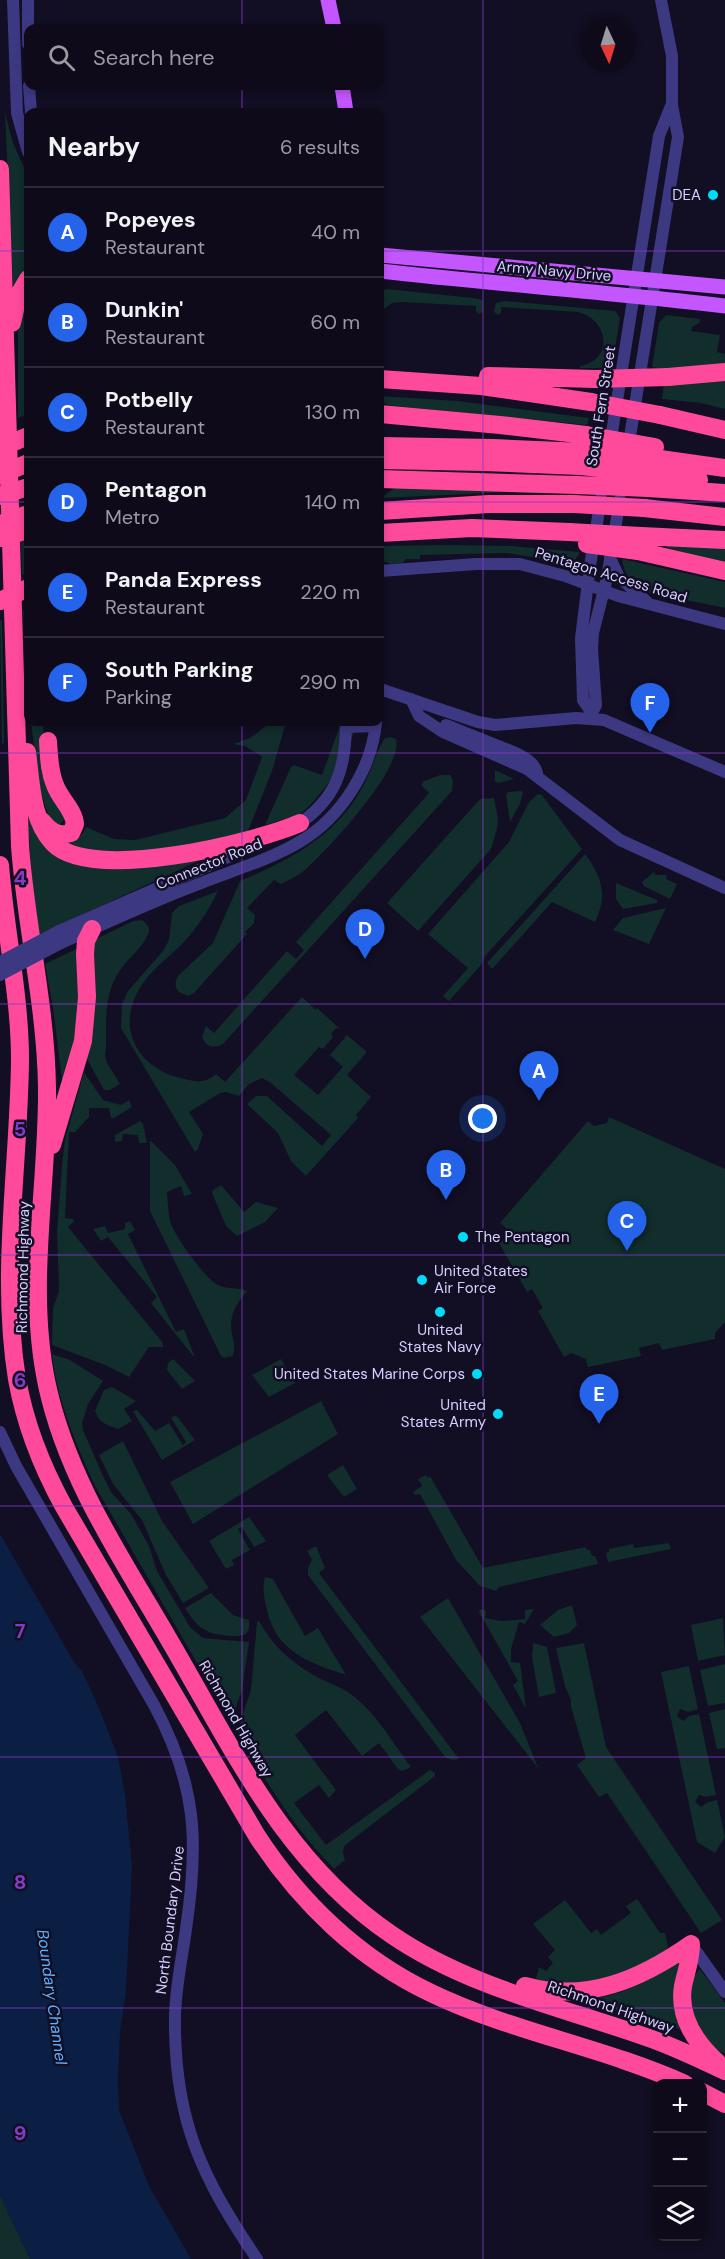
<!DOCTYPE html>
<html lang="en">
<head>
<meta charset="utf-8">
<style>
  body { margin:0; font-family:"DM Sans",sans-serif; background:#1c1827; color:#f1f3f6 }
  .controls { position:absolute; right:18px; bottom:18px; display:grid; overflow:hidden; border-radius:12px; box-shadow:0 3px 9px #0003 }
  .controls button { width:54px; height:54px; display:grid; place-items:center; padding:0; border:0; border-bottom:2px solid #2e2b39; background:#0e0a1a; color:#f1f3f6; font:30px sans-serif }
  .compass { position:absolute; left:581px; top:18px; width:54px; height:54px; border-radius:50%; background:#0e0a1a; box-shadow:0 3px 9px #0003; rotate:176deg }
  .you { position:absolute; left:483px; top:1119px; width:21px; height:21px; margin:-15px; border:4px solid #fff; border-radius:50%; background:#1a73e8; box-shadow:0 0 0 9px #1a73e833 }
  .badge { display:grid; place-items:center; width:39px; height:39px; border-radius:50%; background:#2563eb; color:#fff; font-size:20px; font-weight:700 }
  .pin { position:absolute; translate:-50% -50px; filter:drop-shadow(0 2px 3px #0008) }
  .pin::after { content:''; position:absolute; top:32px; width:21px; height:18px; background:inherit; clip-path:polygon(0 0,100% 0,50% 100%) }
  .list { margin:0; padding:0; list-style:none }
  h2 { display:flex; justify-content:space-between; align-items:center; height:78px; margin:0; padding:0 24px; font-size:26px }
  h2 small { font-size:20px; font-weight:400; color:#9b9aa2 }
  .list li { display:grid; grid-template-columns:39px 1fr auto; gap:18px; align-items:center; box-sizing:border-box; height:90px; padding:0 24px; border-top:2px solid #2e2b39 }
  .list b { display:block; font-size:22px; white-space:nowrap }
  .list p { margin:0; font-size:20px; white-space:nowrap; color:#9b9aa2 }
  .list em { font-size:20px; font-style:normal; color:#9b9aa2 }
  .icon { flex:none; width:33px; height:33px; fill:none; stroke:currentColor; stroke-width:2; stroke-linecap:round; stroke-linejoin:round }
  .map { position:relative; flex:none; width:725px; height:2259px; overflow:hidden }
  .search { position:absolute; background:#0e0a1a; box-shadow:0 3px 9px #0003; left:24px; top:24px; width:360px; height:66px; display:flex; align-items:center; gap:15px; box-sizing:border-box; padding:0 21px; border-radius:12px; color:#9b9aa2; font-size:22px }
  .panel { position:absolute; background:#0e0a1a; box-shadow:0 3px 9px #0003; left:24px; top:108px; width:360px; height:618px; border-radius:12px }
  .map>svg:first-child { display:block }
</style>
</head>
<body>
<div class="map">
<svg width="725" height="2259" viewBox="0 0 725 2259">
  <rect width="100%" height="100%" fill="#120e23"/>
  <!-- green -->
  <path fill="#112d2c" d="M5,113L13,143L28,176V271L13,288Z
    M387,289L473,298L483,300V312L479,314L476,311V306L402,302L392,303L380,312V291Z
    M28,292V414L18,418V321Z
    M505,301L615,311L620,318L612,368H580V366C613,361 610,320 578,312L501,307V313L498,315L494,312L496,303Z
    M666,315L700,319L699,323L692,327L691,331L720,335L717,352L725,354V364L666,369L652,367L659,323Z
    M725,377V409L701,403L662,399L664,382Z
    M380,396L458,401L589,418L587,425L413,408L388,405L380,401Z
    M397,486L576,493L509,492L381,498Z
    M28,540V573L22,575L21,542Z
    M448,545L511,546L580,552L576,559L569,564L560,565L551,563L544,559L506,553L420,555V559H406L402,563L391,564L380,560V546Z
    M667,545L725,546V563L667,548Z
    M622,559L725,582V608L647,592L635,587L636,584C627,577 623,570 622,559Z
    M28,608V699L23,610Z
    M2,620L4,743L2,744L0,621Z
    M31,722H43L44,741L64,814V820L58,826L54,825C36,795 36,756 31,722Z
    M272,722H286L272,771L248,831L214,841L177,848L89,855L62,841C74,840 81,839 86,827L114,839L135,840L225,818L246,800L262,757L245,746L233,744L250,738Z
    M339,722H357C347,759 326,793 296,818L291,817L265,825L291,767L294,765L322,775L341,723Z
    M391,737L396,739C404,769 327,850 305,870C298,876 289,880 281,884L274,880L247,908L255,915L254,923L245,932L247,934L194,993L189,996C177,993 172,987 178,976L213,943L240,881C288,861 336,836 362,788C371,772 375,753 385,738Z
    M495,770L514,779L498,783L495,781Z
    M440,775H450L453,780L452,791L223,1044C214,1049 206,1047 202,1037L206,1026L214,1033L287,951L296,959L304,950L296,942L429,793L421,785L424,781Z
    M521,791L523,792L520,804L510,822L506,795L508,792Z
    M538,794L542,795L582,849L485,956L481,965L449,1001L443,996L468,968L428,934L509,842L529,802Z
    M494,798L498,819L497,829L491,849L418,931L387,903L480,799Z
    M28,811L63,857L218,852L38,935L30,862Z
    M585,854C602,877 608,895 595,922L552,902L492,969L487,963Z
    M654,872L656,875H667L666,879L677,884L670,899L644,886L642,882Z
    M616,883L657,900V903L623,909L616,899Z
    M218,891C209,910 197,928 182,944C166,960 149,971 138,991C117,1029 138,1066 177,1077C191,1081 205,1085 216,1074L225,1082L302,997L316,1010L317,1008L340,1029L336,1028L331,1034L333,1037L323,1049L319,1047L294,1075L318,1095L343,1067L330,1055L347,1035L367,1052L347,1075L371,1097L356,1115L358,1118L306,1176L291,1161L278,1133L247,1104L256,1096H267L322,1146L331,1135L271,1083L262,1078L249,1084L239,1096L226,1092L220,1093L189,1112L203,1134L198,1149L195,1152L121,1028L122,1004L128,991L163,951L169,940L172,913L179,906Z
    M666,908L649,944L613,930L623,918Z
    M142,920C146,923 149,926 149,931C146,944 131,956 124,965C105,988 106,1013 106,1041C107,1048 104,1053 106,1060C109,1068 116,1076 120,1084L110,1090H104L87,1059L86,1053L92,941L133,921Z
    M76,949L79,950L84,1000L63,1088L53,1008L45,964Z
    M84,1072L103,1100L121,1105L129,1100L132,1107L114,1118H111L109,1108H89V1117L75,1132H69L65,1218L73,1219L74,1221L68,1227L163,1343V1347H149L129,1377L105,1365L52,1345L53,1308L59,1291L57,1232L62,1165L65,1140Z
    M609,1117L725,1169V1322L715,1333V1339L662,1350L659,1343L639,1348L641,1356L588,1367L586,1359L571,1353L564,1357L538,1311L543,1308L532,1289L527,1292L499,1243L504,1240L505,1227L500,1223L588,1121L594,1126L607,1123Z
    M140,1121L143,1124L147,1143H139L138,1135L123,1134L122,1141L115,1142V1135Z
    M150,1140L175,1165L192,1194L184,1196L181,1186L167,1192C168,1202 168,1215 171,1224C177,1239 203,1275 216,1284C226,1290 237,1287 247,1291C237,1303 228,1316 232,1334C234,1343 236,1348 232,1357L230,1356L224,1358L221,1356L150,1211Z
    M221,1185L244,1212L256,1202L278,1208L265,1222L237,1236L226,1226L212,1193L213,1190Z
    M130,1221L135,1230L128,1234L176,1332L184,1329L194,1355L193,1356L151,1303L157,1297L108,1237L101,1241L93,1229L105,1226L108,1233L125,1229V1223Z
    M52,1354L70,1360L103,1381L88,1404L82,1423L83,1430L103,1476L111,1492L131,1514L149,1546L157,1571L190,1627L203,1638L249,1642L242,1690L231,1722L95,1486C76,1444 57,1400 52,1354Z
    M173,1359L195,1381L182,1389L167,1370L168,1363Z
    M281,1359L295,1383L269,1397L252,1375Z
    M112,1387L136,1401L124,1409L132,1421L118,1429C107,1425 99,1423 95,1411L104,1390Z
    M321,1401L338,1434L193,1524L170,1482Z
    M137,1410L155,1431L169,1423L183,1445L186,1442L171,1418L176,1415L195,1440L162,1460L133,1411Z
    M123,1441L162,1521L209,1588L183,1603L166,1575L142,1520L113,1484L99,1455Z
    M343,1465L357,1489L344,1497L327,1475Z
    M426,1475L428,1478L430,1476L483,1568L586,1547L587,1550H590L592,1556H595L598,1564L499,1587L496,1591L480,1586L456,1560L420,1494L415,1495L413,1492L422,1486L418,1479Z
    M249,1517L266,1541L254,1547L242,1527L238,1529L250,1550L232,1560L234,1565L226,1569L209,1541Z
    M669,1543L671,1549L608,1562L606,1553L609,1552V1549L633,1544L634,1548Z
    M316,1546L325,1568L319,1573L459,1759L453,1760L446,1758L308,1575V1568L312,1560L307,1551Z
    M265,1577L273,1579L305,1636L318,1628L346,1675C310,1663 276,1652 267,1610C264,1599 262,1588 265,1577Z
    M211,1593L233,1615L249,1620V1628L246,1634C239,1637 230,1636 222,1635C203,1633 195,1624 185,1608Z
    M448,1598L520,1723L538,1768L420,1617Z
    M572,1605L577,1625L569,1633L554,1637L540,1625L558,1610Z
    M480,1609L486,1611L485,1618L501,1621L525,1619V1610L534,1609L525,1624L519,1622L511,1649V1662L520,1663L526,1709L513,1685L518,1681L479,1612Z
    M723,1618L725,1655L698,1661L691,1625Z
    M259,1621C275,1649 294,1665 323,1680C332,1684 343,1688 352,1695C376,1713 393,1743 411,1767L402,1771L398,1769L379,1743L362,1756L326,1710L295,1735L336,1790L329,1798L319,1785L294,1803L326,1845L430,1770L435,1773V1776L344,1846L343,1853L345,1860L334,1869C294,1828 266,1782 237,1732L251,1690L257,1622Z
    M533,1643L547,1647L556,1693L539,1697L532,1657Z
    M584,1643L606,1747L722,1920L701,1933L607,1793L599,1797L577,1765L586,1758L571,1707V1700L565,1686L556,1648Z
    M725,1664V1703L708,1706L700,1670Z
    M689,1666L698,1709L688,1712L680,1709L677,1716L683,1721L689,1716L699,1714L716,1795L706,1797L699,1795L695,1802L701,1807L708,1802L717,1800L725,1837L715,1853L697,1842L661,1672Z
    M725,1709V1748L717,1749L709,1713Z
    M637,1899L660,1933H665L668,1946L666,1953L596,1985L535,1983L539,1967L546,1971L553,1963L548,1957L555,1950L533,1924L565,1900L591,1933L597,1929L601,1935L631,1913L626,1906Z
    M684,1961L682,2030L580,2001C594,1997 612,1997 625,1990C645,1981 663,1964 684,1961Z
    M700,1969L725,2003V2054C716,2049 704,2042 699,2033C687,2015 684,1985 700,1969Z
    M0,2195L30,2259H0Z"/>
  <!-- water -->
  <path fill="#0b1f44" d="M0,1534L74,1662L82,1671L99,1708L118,1757L125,1795L132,1865L126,1991L120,2032L118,2078L119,2110L149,2186L191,2259H30L0,2195Z"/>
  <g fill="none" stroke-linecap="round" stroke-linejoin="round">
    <!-- minor -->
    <path stroke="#3d3882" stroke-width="12" d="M13,0L17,113L28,152
      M28,0V44
      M29,86L31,112
      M610,445L659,136L671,106
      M628,449L678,137L672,105V56L661,0
      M610,558L619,577L646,601
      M380,571L476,564H520L565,576L618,596L725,624
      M380,689L478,722L495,725L576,718L604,720L725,772
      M411,699L419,716L443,732L527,769L620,840L725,888
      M592,713L583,700L581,638L590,566L601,498
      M593,719L592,713L596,705L592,649L593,633L607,578L620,499
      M446,725L516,753C524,757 535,763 537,773
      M346,727L375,726
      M296,826C337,799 346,768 346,722
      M59,931L256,845
      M61,943C104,924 147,904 191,887C227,872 268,861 301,841C341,817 372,769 376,722
      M0,1432L16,1466L154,1705C197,1785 199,1842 186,1929C182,1959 175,1989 175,2019C174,2120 202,2178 257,2259
      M691,1944L725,1992"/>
    <!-- major -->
    <path stroke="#c456ff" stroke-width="15" d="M328,0L334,28
      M342,86L346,112
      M380,255L725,287
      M380,271C495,284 610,292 725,306"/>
    <!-- highway -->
    <path stroke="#ff4a9c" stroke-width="18" d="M0,169L20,846C26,927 46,1006 47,1088C48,1186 26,1287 47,1385C67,1478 121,1557 168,1638C232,1747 284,1862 392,1935C468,1987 561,2007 646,2037C673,2046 699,2059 725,2071
      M12,323L18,296L28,279
      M488,376L595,379
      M668,377L725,372
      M380,379L481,386L591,402
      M380,414L500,425L586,435
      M660,415L725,430
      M380,446L493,448L583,452
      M653,458L725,468
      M380,460L483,462L580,466
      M651,473L699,480
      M380,479L577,485
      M648,488L725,493
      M644,508L725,517
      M380,511L489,504H574
      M380,533L472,528L569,532
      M641,536L725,540
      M638,551L725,571
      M27,752C31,781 31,820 53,843C91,883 254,843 300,823
      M42,821C50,831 58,837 71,833L75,824C74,810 60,799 55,785C49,771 49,756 48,741
      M0,865C5,930 20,995 20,1060C19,1166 0,1274 17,1379C25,1424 42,1467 64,1507L257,1836C300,1902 359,1959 431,1993C512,2032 603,2047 685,2084
      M52,1145L83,1041L87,997L85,954L86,941L92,929
      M691,1944C691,1959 686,1972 683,1986C678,2017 695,2042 717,2062
      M525,1986C587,2003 641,1979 691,1944
      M702,2092L725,2104"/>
    <!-- minor-bridge -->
    <path stroke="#3d3882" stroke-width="12" d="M0,962L59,931
      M0,975L61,943"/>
    <!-- highway-bridge -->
    <path stroke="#ff4a9c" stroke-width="18" d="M595,379L668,377
      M591,402L660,415
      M586,435L655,447
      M0,448L28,436
      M583,452L653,458
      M580,466L651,473
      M0,475L28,463
      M577,485L648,488
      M0,496L28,487
      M574,504L644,508
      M0,524L28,514
      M569,532L641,536
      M0,538L28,530
      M587,544L638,551
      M0,601L28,588"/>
  </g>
  <!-- grid -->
  <path fill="none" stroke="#843cc5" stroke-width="1.5" stroke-opacity="0.55" d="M242,0V28M483,0V2259M242,86V112M0,251H28M380,251H725M0,502H28M380,502H725M242,722V2259M0,753H725M0,1004H725M0,1255H725M0,1506H725M0,1757H725M0,2008H725"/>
  <!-- markers -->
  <g fill="#00dbfa" stroke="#120e23" stroke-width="2">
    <circle cx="713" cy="195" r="6"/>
    <circle cx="463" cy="1237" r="6"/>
    <circle cx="422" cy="1280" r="6"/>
    <circle cx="440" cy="1312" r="6"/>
    <circle cx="477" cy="1374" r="6"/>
    <circle cx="498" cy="1414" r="6"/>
  </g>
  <g text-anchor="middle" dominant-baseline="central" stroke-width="5" stroke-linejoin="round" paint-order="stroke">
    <!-- poi labels -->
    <g font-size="15" fill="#d6cfff" stroke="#120e23" text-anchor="end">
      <text x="701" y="195">DEA</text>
      <text x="475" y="1237" text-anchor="start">The Pentagon</text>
      <text x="434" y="1271" text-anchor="start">United States<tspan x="434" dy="17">Air Force</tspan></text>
      <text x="440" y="1330" text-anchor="middle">United<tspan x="440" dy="17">States Navy</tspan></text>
      <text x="465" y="1374">United States Marine Corps</text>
      <text x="486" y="1405">United<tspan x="486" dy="17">States Army</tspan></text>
    </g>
    <!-- street labels -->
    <g font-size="15" fill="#d6cfff" stroke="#120e23">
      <text transform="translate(554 271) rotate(5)">Army Navy Drive</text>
      <text transform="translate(601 406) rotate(-81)">South Fern Street</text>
      <text transform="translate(611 575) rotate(17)">Pentagon Access Road</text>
      <text transform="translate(209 864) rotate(-22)">Connector Road</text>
      <text transform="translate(23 1267) rotate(-89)">Richmond Highway</text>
      <text transform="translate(236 1719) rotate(60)">Richmond Highway</text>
      <text transform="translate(170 1920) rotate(-83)">North Boundary Drive</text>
      <text transform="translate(611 2007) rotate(19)">Richmond Highway</text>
    </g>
    <!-- water labels -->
    <g font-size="16" font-style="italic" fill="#5db0ff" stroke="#120e23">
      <text transform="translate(52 1997) rotate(82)">Boundary Channel</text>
    </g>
  </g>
  <g font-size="20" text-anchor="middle" font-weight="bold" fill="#843cc5" stroke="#120e23" stroke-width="5" stroke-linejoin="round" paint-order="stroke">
    <text x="20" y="885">4</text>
    <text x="20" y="1136">5</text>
    <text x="20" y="1387">6</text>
    <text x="20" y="1638">7</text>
    <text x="20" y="1889">8</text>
    <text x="20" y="2140">9</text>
  </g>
</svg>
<div class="controls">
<button>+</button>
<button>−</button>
<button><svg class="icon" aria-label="layers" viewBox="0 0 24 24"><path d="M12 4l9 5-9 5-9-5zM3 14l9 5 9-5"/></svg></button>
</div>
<svg class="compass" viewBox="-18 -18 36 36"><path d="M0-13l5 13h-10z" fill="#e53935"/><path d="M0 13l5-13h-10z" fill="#9b9aa2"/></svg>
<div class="you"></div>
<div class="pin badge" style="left:539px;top:1101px">A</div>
<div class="pin badge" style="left:446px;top:1200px">B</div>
<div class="pin badge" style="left:627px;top:1251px">C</div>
<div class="pin badge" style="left:365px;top:959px">D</div>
<div class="pin badge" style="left:599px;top:1424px">E</div>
<div class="pin badge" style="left:650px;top:733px">F</div>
<div class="search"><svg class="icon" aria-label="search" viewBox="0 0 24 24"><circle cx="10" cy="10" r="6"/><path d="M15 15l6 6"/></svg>Search here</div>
<section class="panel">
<h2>Nearby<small>6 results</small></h2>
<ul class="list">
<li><span class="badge">A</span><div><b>Popeyes</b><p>Restaurant</p></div><em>40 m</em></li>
<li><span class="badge">B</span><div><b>Dunkin'</b><p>Restaurant</p></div><em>60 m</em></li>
<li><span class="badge">C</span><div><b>Potbelly</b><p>Restaurant</p></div><em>130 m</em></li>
<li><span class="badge">D</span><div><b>Pentagon</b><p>Metro</p></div><em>140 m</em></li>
<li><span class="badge">E</span><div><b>Panda Express</b><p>Restaurant</p></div><em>220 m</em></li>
<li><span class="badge">F</span><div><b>South Parking</b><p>Parking</p></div><em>290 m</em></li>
</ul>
</section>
</div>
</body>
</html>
